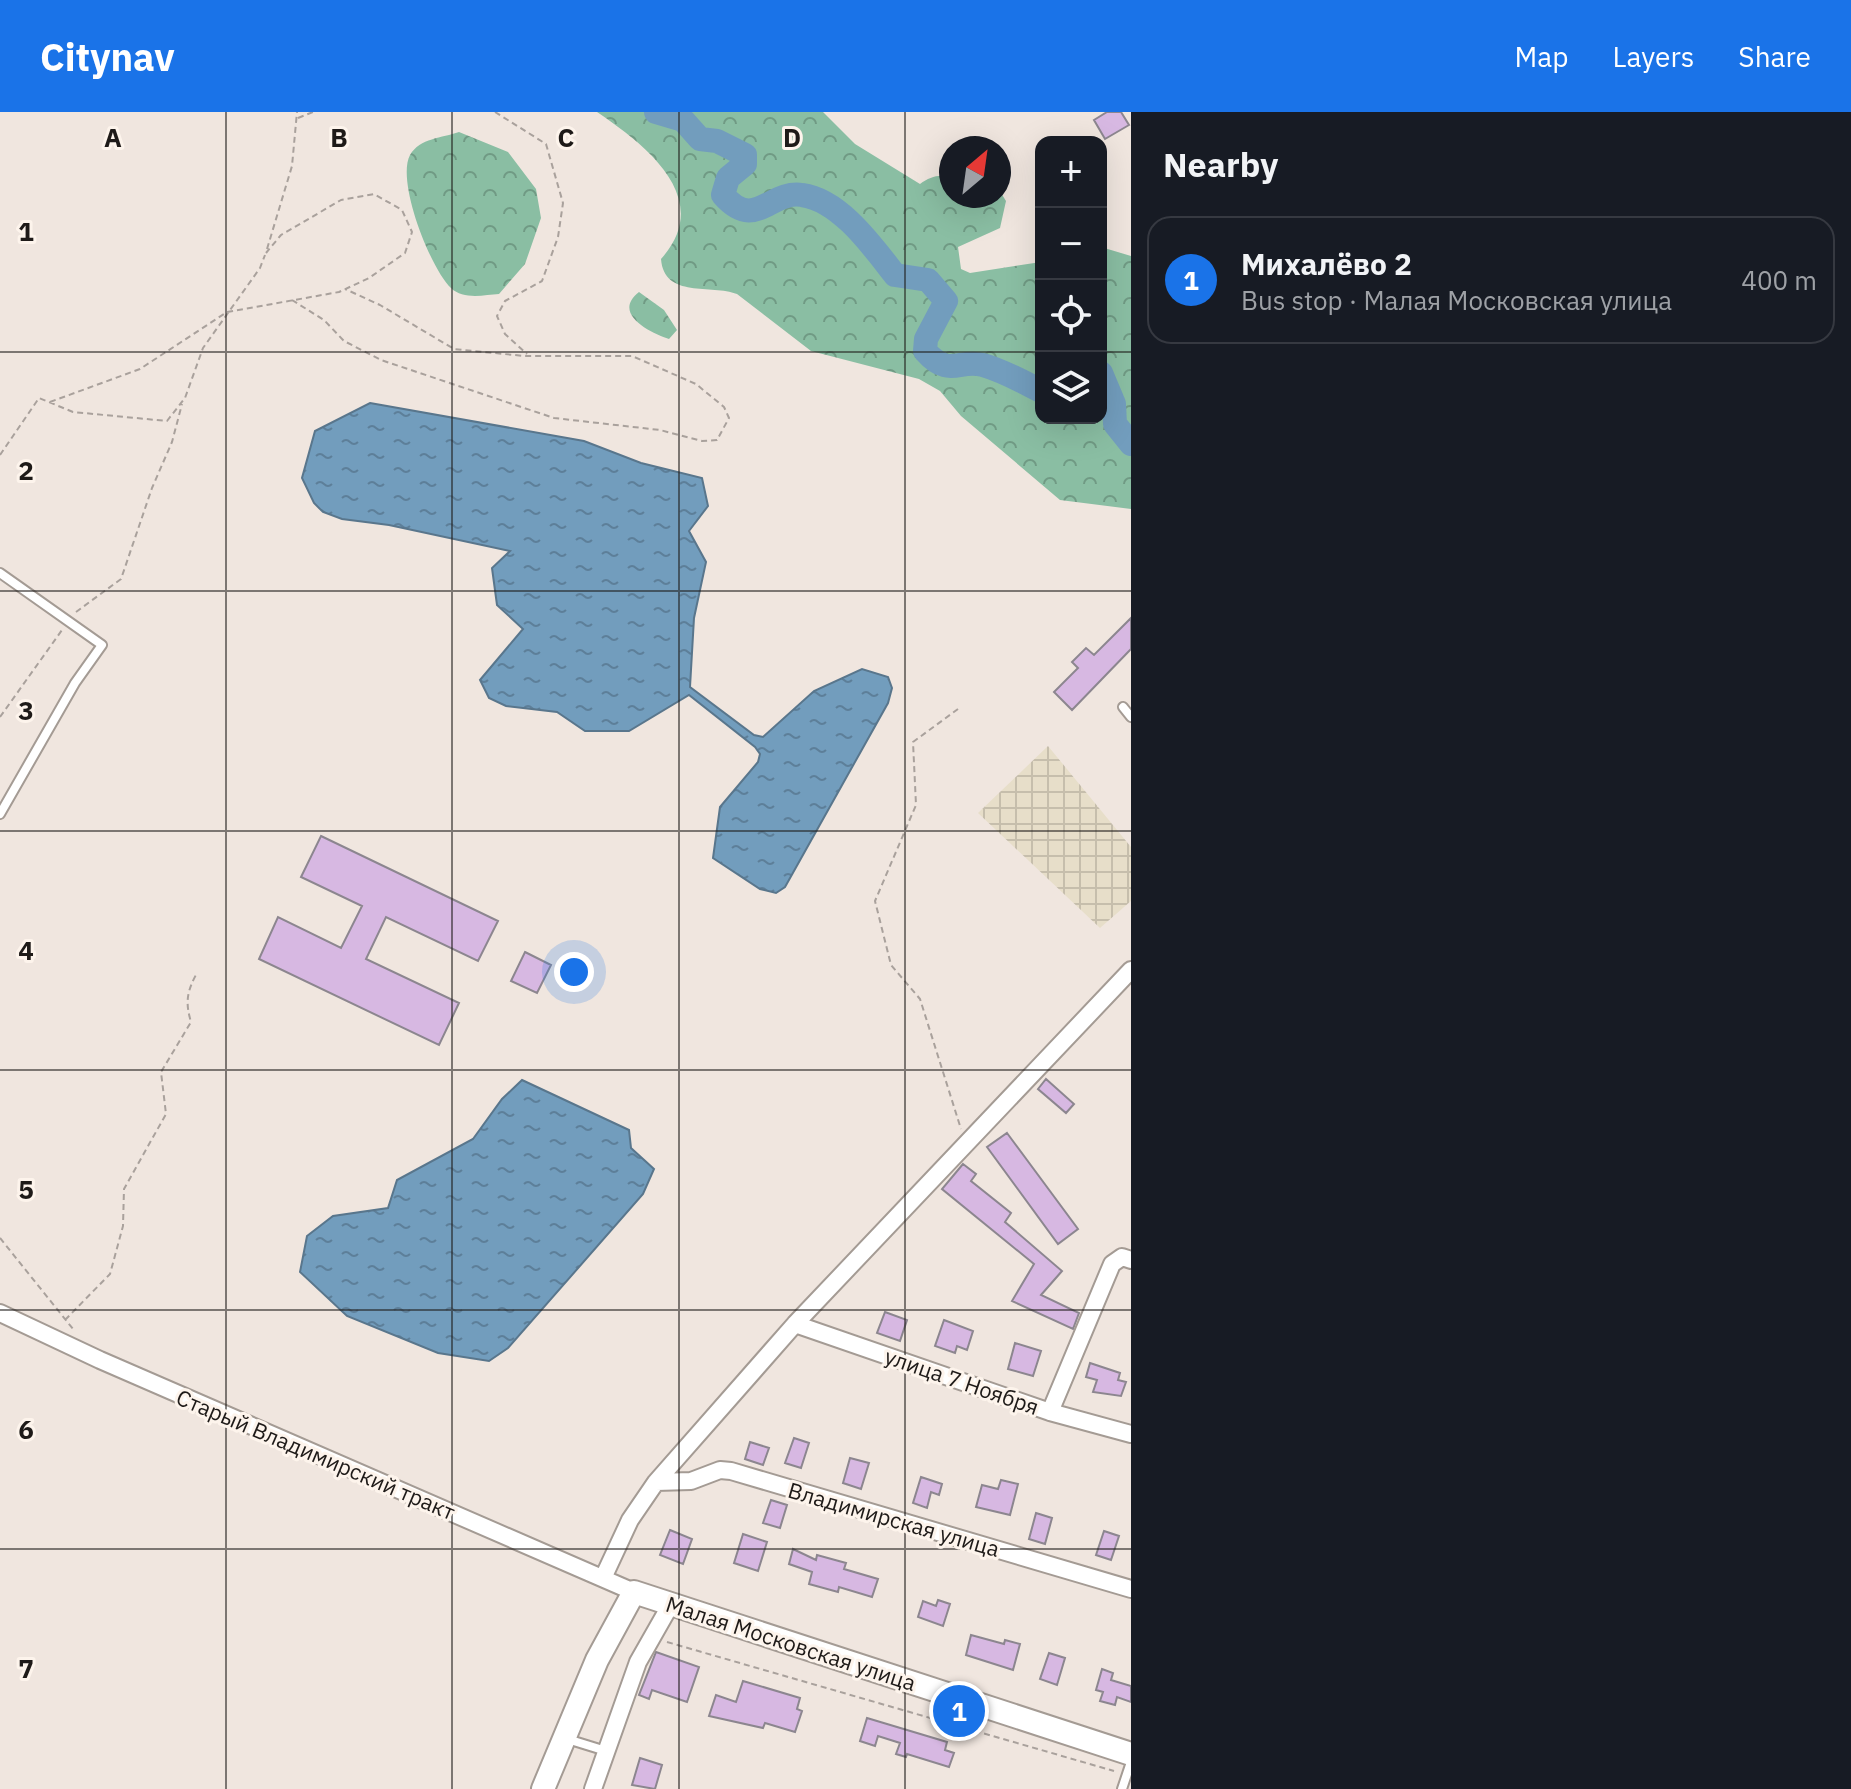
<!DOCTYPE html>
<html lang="en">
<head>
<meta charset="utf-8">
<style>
  body { margin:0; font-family:"IBM Plex Sans",sans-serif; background:#20242c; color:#f1f3f6 }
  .controls { position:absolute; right:24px; top:24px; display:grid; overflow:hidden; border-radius:16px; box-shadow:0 8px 32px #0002 }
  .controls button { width:72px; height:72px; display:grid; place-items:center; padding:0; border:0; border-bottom:2px solid #363941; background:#171b24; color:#f1f3f6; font:40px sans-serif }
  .compass { position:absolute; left:939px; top:24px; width:72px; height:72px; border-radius:50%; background:#171b24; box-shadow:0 8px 32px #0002; rotate:29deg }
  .you { position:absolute; left:574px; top:860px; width:28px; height:28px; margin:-20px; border:6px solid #fff; border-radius:50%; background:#1a73e8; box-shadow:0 0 0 12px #1a73e833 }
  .badge { display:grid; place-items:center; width:52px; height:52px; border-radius:50%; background:#1a73e8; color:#fff; font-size:26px; font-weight:700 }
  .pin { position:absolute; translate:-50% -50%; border:4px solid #fff; box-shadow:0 2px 8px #0006 }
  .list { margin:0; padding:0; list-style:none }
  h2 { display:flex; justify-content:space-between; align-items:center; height:104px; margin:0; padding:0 32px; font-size:34px }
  h2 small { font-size:26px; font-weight:400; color:#9ea1a6 }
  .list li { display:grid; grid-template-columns:52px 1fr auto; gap:24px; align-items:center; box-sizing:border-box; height:128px; margin:0 16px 16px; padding:0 16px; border:2px solid #363941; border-radius:24px }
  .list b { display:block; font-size:30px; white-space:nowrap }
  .list p { margin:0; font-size:26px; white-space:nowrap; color:#9ea1a6 }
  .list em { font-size:26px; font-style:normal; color:#9ea1a6 }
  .icon { flex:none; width:44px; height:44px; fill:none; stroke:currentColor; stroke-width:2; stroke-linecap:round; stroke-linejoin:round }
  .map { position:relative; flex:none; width:1131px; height:1677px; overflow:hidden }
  header { display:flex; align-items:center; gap:48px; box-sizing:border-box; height:112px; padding:0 40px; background:#1a73e8; color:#fff }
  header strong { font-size:38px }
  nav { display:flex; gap:44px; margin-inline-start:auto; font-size:28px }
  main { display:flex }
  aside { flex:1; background:#171b24 }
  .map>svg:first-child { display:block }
</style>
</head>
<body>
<header>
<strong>Citynav</strong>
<nav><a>Map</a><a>Layers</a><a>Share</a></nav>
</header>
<main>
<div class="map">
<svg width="1131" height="1677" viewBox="0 0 1131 1677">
  <defs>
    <pattern id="industrial-grid" width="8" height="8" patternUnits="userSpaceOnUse" patternTransform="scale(2)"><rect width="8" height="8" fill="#e7dec9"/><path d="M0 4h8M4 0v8" fill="none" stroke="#c6beac"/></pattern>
    <pattern id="forest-crowns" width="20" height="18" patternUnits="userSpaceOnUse" patternTransform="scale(2)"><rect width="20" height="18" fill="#8abea3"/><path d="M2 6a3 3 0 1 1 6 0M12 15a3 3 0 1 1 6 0" fill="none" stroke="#709a84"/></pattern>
    <pattern id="water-ripples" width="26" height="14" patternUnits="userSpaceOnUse" patternTransform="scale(2)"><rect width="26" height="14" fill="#729dbd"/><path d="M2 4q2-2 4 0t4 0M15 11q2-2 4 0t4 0" fill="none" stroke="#5d7f99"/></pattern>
  </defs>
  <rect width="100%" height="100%" fill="#f0e6df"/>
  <!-- industrial -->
  <path fill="url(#industrial-grid)" d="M1048,634L1131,735V789L1100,816L978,701Z"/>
  <!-- forest -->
  <path fill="url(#forest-crowns)" d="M597,0H823L855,32L920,72C930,65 938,62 951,65V84H999L1001,81L1006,89L1000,116L958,135L961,157L970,161L1041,150V306H1101V135L1131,144V397L1060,388L961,304L940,279L919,267L811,239L737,182C712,172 664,187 661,147C716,86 644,32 597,0Z
    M459,20L508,40L536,77L541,106L525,152L499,182C484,183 463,188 451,176C430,156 396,69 410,43C420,26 442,26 459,20Z
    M639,180L664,198L677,218L669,227C651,221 611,202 639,180Z"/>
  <!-- water -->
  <path fill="url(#water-ripples)" stroke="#59768c" stroke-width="2" d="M370,291L584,329L641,351L702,366L708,394L689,419L706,450L694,506L690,575L754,623L763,625L814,579L862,557L888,565L892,576L888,591L785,775L776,781L760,777L713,746L720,695L758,650L760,642L755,635L689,583L629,619H585L557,600L506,594L489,586L480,568L523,517L497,493L492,456L510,439L389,413L342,407L323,400L314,391L302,366L315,319Z
    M522,968L629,1018L631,1036L654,1057L643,1082L508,1236L489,1249L438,1241L347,1204L300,1160L307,1124L333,1104L388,1096L397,1068L473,1027L502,987Z"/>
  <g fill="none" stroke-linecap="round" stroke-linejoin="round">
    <!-- river -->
    <path stroke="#729dbd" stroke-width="24" d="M656,0L683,8L700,27L717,29L745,43V52L728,66L723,83C755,120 770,78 802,83C840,88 873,135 895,163L928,168L946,189L926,227L925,239C950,267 959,246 983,253C1004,259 1023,270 1041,279
      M1101,261L1114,292L1115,312L1131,332"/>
  </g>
  <!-- building -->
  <path fill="#d7b8e2" stroke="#8c868f" stroke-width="2" d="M1107,0H1121L1129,13L1105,27L1094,8Z
    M1131,506V537L1072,598L1054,580L1078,556L1072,550L1086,536L1094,543Z
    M321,724L498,809L478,849L386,805L366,847L459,891L439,933L259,847L278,805L341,836L362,794L301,765Z
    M525,840L551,853L537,881L511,869Z
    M1046,967L1074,992L1066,1001L1038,977Z
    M1007,1021L1078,1117L1058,1132L987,1035Z
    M963,1052L976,1062L971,1069L1011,1101L1005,1110L1062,1159L1041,1183L1079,1201L1073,1217L1012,1189L1034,1152L942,1077Z
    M885,1200L907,1208L900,1229L877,1221Z
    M944,1208L973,1219L967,1238L957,1234L955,1241L935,1234Z
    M1015,1231L1041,1239L1033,1264L1008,1257Z
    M1090,1251L1120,1261L1118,1268L1126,1270L1121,1284L1093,1280L1097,1268L1086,1265Z
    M794,1326L809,1331L801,1356L785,1351Z
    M750,1330L769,1336L763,1353L745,1347Z
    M850,1346L869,1351L861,1377L843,1371Z
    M921,1365L942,1372L939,1383L931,1380L927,1396L913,1391Z
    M1001,1368L1018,1372L1010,1403L976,1395L982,1373L998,1377Z
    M771,1388L787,1393L780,1416L763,1411Z
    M1036,1401L1052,1406L1045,1432L1029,1427Z
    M670,1418L692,1427L683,1452L660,1443Z
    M1104,1419L1119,1424L1111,1448L1096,1443Z
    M743,1422L767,1430L758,1459L734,1451Z
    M793,1437L816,1448L817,1443L846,1451L844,1457L878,1467L872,1485L839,1475L838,1480L809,1472L812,1460L789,1452Z
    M938,1488L950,1492L943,1514L918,1505L923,1489L936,1494Z
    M971,1523L1004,1532L1005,1528L1020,1532L1013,1558L966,1543Z
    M656,1540L699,1555L687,1590L652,1578L649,1587L639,1583Z
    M1049,1541L1065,1546L1057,1573L1040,1567Z
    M1102,1557L1113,1561L1111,1568L1131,1574V1590L1117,1585L1115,1593L1100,1589L1103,1580L1096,1578Z
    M743,1569L800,1586L797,1597L802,1599L795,1620L765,1611L763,1616L709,1604L716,1583L736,1590Z
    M867,1606L947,1630L945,1638L954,1641L949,1655L907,1642L906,1645L896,1642L900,1631L878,1624L875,1634L860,1629Z
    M640,1646L662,1653L655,1677L632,1673Z"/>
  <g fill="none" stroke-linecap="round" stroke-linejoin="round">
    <!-- lane casing -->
    <g stroke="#a49b94" stroke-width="12">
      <path id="lane" d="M0,461L102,533L75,571L0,702
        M1123,595L1131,605
        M564,1626L606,1639
        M1122,1677L1131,1650"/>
    </g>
    <!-- street casing -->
    <g stroke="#a49b94" stroke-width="20">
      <path id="street" d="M0,1201L100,1248L634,1480
        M795,1212L1050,1300L1131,1322
        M1050,1300L1112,1152L1122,1145L1131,1148
        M656,1370L691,1369L720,1358L731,1359L1131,1477
        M603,1466L630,1408L656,1370L795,1212L1131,858
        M593,1677L638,1550L671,1492"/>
    </g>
    <!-- secondary casing -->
    <g stroke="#a49b94" stroke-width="26">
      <path id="secondary" d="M543,1677L597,1548L634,1480L1131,1642"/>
    </g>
    <!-- path -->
    <path stroke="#a9a19c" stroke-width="2" stroke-dasharray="6 4" stroke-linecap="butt" d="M495,0L546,32L563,91L558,125L542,169L505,189L497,204L505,222L527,242
      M298,6L313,0
      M267,137L292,54L297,0
      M292,188L324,208L344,229L381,248L554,306L660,318L702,329L717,328L729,306L724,295L696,272L632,244H524L454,237L380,193L345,177
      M50,290L140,257L227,200L339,180L369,166L405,141L412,120L402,98L374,82L341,88L281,123L266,141
      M0,343L39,286L73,300L167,309L185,286L203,236L260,156L265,143
      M76,500L121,467L152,376L172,330L182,292
      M958,597L913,630L916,693L875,789L891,853L920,887L961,1017
      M0,605L62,518
      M0,1126L73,1217
      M65,1208L110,1162L123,1114L124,1077L166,1002L161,960L191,910C185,890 187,879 197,861
      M667,1530L1114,1659"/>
    <!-- lane -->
    <use href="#lane" stroke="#fff" stroke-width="8"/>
    <!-- street -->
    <use href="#street" stroke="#fff" stroke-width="16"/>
    <!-- secondary -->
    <use href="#secondary" stroke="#fff" stroke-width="22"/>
  </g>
  <!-- grid -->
  <path fill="none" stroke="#1e1a18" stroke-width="2" stroke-opacity="0.55" d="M226,0V1677M452,0V1677M679,0V1677M905,0V1677M0,240H1041M1101,240H1131M0,479H1131M0,719H1131M0,958H1131M0,1198H1131M0,1437H1131"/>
  <g text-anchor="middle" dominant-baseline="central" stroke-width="6" stroke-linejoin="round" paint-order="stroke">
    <!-- street labels -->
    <g font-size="22" fill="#1e1a18" stroke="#fdf4ec">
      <text transform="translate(962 1269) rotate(19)">улица 7 Ноября</text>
      <text transform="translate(316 1342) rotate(23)">Старый Владимирский тракт</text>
      <text transform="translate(894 1407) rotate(16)">Владимирская улица</text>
      <text transform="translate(791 1531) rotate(18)">Малая Московская улица</text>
    </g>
  </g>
  <g font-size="26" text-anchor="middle" font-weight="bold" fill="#1e1a18" stroke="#fdf4ec" stroke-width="6" stroke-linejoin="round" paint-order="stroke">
    <text x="113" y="35">A</text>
    <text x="339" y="35">B</text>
    <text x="566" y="35">C</text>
    <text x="792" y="35">D</text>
    <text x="26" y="129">1</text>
    <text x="26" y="368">2</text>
    <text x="26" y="608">3</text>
    <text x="26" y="848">4</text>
    <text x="26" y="1087">5</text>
    <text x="26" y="1327">6</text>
    <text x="26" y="1566">7</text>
  </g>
</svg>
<div class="controls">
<button>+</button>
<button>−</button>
<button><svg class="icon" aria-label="locate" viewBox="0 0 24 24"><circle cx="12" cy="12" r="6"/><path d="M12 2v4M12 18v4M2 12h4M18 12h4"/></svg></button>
<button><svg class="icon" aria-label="layers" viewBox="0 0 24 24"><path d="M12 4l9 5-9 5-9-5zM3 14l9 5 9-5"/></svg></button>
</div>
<svg class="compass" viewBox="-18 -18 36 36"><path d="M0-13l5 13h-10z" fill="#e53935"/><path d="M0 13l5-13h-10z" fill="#9ea1a6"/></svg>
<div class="you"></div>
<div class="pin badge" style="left:959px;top:1599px">1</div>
</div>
<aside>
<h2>Nearby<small></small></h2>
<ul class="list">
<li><span class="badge">1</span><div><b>Михалёво 2</b><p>Bus stop · Малая Московская улица</p></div><em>400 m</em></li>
</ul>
</aside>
</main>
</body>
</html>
